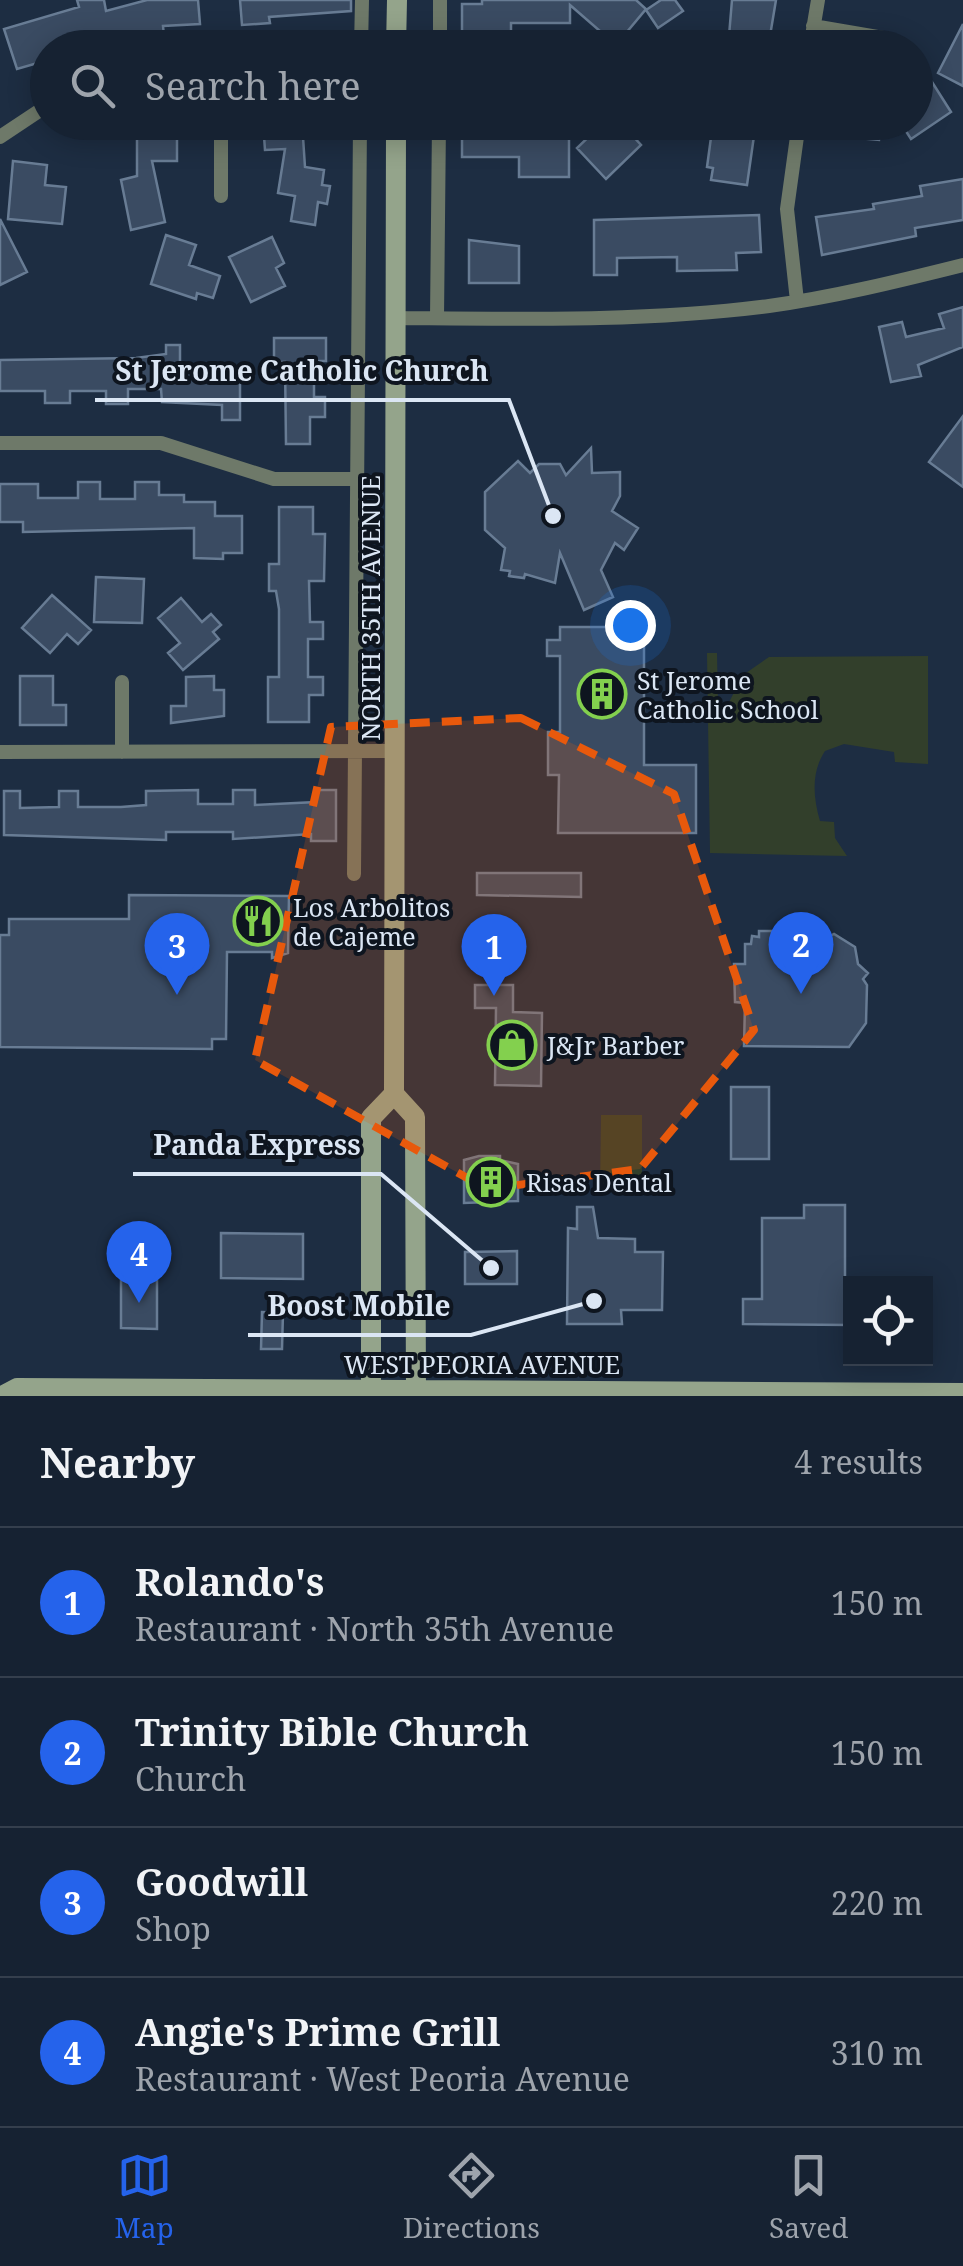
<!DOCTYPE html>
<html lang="en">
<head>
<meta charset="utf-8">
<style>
  body { margin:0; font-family:"Noto Serif",serif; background:#1f2a3a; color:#f1f3f6 }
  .controls { position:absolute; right:30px; bottom:30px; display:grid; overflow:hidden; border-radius:0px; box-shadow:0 5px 25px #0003 }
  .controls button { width:90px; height:90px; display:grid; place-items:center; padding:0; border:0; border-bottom:2px solid #353f4d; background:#162232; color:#f1f3f6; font:50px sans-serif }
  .you { position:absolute; left:630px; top:625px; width:35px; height:35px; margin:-25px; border:8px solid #fff; border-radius:50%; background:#1a73e8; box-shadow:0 0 0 15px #1a73e833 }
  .badge { display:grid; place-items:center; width:65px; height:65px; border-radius:50%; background:#2563eb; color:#fff; font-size:32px; font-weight:700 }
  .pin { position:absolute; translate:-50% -82px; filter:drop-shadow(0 2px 5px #0008) }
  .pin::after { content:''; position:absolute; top:52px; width:35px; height:30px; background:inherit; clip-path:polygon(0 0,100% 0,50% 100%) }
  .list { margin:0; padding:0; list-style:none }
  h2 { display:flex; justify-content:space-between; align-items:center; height:130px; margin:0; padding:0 40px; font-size:42px }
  h2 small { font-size:32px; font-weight:400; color:#9ea4ac }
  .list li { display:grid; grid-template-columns:65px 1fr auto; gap:30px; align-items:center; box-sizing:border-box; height:150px; padding:0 40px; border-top:2px solid #353f4d }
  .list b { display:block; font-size:38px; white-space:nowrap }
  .list p { margin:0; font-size:32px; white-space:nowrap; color:#9ea4ac }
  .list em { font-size:32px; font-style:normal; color:#9ea4ac }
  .icon { flex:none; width:55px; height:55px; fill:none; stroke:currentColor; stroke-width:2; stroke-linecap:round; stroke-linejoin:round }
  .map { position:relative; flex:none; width:963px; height:1396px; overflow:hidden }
  .search { position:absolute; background:#162232; box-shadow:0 5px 25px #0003; left:30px; right:30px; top:30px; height:110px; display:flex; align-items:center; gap:25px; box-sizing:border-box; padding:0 35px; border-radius:55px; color:#9ea4ac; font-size:38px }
  .sheet { height:730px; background:#162232 }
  nav { display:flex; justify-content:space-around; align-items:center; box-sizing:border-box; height:140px; border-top:2px solid #353f4d; background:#162232; font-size:28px; color:#9ea4ac }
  nav a { display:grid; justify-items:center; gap:5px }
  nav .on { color:#2563eb }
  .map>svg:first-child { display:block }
</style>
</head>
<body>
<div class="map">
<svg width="963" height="1396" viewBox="0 0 963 1396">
  <rect width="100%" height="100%" fill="#1d2d42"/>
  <!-- green -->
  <path fill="#323f2b" d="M707,653H717L718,706L725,710L743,675L769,657L928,656V764L895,762L894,752L844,744L825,751C811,772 813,797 820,821L834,822L835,838L847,856L710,853Z
    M601,1115H642V1189L600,1188Z"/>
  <!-- building -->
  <path fill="#3a4b62" stroke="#687c94" stroke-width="2.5" d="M77,0H104L106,11L147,0H198L200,24L163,26L164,36L48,48V60L17,69L4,29L79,7Z
    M240,0H351V11L269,17L270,23L242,25Z
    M482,0H636L646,9L616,45L570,5V23H511V37H462V4H482Z
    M661,0H675L683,11L658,28L646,10Z
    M732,0H776L768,48H728Z
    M963,24V86L938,73Z
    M932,82L951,112L911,139L900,122H916V93Z
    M137,122H177V161H152L165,222L131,230L121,180L137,176Z
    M263,122H302L305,167L324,170L322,185L330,186L327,204L318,202L315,225L291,221L295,196L278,193L285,149L265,150Z
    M462,122H509V131H569V177H519V157H462Z
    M604,122H620L641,145L606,179L577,148Z
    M719,122H756L747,185L711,180L713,168L707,167L712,130H718Z
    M826,122H881L879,140L825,135Z
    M13,161L47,165L45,185L66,187L62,224L8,219Z
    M963,179V220L915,228L916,236L822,255L816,217L874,209L873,204L922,196L920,186Z
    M759,215L761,252L736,253L737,270L677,271V257L617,258V275H594V220Z
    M0,219L27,272L0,285Z
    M166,235L196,245L189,265L220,276L213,298L197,293L196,299L151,284Z
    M272,237L284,263L276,268L285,286L251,302L229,257Z
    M469,240L519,246V283H469Z
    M963,307V347L918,365L921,376L891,382L879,327L902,322L906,337L944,328L939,314Z
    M274,338H326V361H314V397H325V417H310V444H286L285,362H274Z
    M166,345H180V369H240V420H222V405L162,402L161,389H128V404H106V391H70V403H45V391H0V360L136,358L166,354Z
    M963,416V487L929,462Z
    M591,448L592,473L620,472V496L612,511L638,528L624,550L615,543L601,570L613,597L584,610L560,553L555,583L525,574L524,578L509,576L510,571L501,570L505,548L485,530V492L518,461L530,473L539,464H560L566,475Z
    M78,482H100V499H135V482H159V495H184V502H215V516H242V553H223V559L194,558V528L23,532V522H0V484H38V498H78Z
    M279,507H313V534H325L324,581H309L310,622H323V639H308V677H323V695H309V722H268V677H279V609L276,591H269V564H279Z
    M96,577L144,579L142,623L94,622Z
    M52,595L91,630L78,644L67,634L50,653L22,628Z
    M181,598L202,622L211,614L221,625L213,632L219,639L183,670L168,653L180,643L158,618Z
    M560,627H615V638H644V765H696V833H558L559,775H548V732H560V656H547V640H560Z
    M20,676H53V705H66V725H20Z
    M214,676V690H224V716L171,723V706H186V677Z
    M198,790V804H233V790H255V805L316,802V790H336V841H311V834L233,839V832H166V840L4,835V791H20V808L59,807V791H78V807H121L146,805V791Z
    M477,873H581V897L477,895Z
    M129,895L289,896L288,953L272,958V952H227L226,1039H212V1049L0,1047V935H9V919H129Z
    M759,931H802L803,950L834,934L855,947L858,964L868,973L863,979L867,985L866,1023L849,1047L744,1046L745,1003L735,1002L734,964H745V944H751L752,936L759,937Z
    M475,985H513V1012L542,1013L541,1086L495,1085L496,1008H475Z
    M731,1087H769V1159H731Z
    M479,1156H500V1160L518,1164V1201L464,1203V1160Z
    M804,1205H845V1297H850V1325L743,1324V1299H762V1218H804Z
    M577,1207H593L598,1238L635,1239V1252H663L662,1310H621L622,1324H567L568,1228L577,1229Z
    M221,1233L303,1234V1279L221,1278Z
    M517,1251V1284H465V1252Z
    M133,1258H157V1329L121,1328V1278L133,1277Z
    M262,1312L283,1313L282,1349H261Z"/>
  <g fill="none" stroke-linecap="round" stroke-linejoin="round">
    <!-- minor -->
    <path stroke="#6e7969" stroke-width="14" d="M813,26L889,39
      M361,48L362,0
      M440,48V0
      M810,48L818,0
      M0,137L48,105
      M221,196V122
      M797,301L787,209L799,122
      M394,318C519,319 645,322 769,306C834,297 899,281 963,265
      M437,318L439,122
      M0,443H161L274,479H357
      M122,682V752
      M0,752L395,751
      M354,874L360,122"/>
    <!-- secondary -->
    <path stroke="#94a48b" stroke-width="20" d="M396,48L397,0
      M396,122L394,1094L415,1117L416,1396
      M2,1396L17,1388L963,1393
      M371,1396V1118L394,1094"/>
  </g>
  <!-- marked area -->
  <path fill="#e8590c" fill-opacity="0.2" stroke="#e8590c" stroke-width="8" stroke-dasharray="20 12" stroke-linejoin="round" d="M521,718L674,794L754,1030L640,1169L487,1189L255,1060L331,727Z"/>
  <!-- icons -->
  <defs>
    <g id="building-ring" transform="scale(2.5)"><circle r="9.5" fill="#0e151f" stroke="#83d04e" stroke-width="1.5"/><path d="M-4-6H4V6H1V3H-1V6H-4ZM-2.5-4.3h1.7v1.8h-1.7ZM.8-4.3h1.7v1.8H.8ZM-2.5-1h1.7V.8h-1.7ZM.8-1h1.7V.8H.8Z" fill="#83d04e"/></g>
    <g id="restaurant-ring" transform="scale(2.5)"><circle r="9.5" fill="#0e151f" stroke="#83d04e" stroke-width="1.5"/><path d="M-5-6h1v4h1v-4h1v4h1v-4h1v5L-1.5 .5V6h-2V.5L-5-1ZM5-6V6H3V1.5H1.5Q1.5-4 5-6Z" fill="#83d04e"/></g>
    <g id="shop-ring" transform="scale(2.5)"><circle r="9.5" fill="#0e151f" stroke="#83d04e" stroke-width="1.5"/><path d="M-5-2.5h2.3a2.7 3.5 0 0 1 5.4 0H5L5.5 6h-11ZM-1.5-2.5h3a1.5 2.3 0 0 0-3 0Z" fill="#83d04e"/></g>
  </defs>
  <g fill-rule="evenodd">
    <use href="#building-ring" x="602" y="694"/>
    <use href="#restaurant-ring" x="258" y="921"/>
    <use href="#shop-ring" x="512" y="1045"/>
    <use href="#building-ring" x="491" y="1182"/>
  </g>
  <g text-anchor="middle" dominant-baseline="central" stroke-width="8" stroke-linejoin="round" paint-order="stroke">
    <!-- street labels -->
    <g font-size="25" fill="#dbe6f4" stroke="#0e151f">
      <text transform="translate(370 608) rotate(-90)">NORTH 35TH AVENUE</text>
      <text x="482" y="1364">WEST PEORIA AVENUE</text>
    </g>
    <!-- poi labels -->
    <g font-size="25" fill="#dbe6f4" stroke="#0e151f" text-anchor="start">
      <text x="637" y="680">St Jerome<tspan x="637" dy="29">Catholic School</tspan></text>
      <text x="293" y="907">Los Arbolitos<tspan x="293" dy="29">de Cajeme</tspan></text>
      <text x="547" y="1045">J&amp;Jr Barber</text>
      <text x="526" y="1182">Risas Dental</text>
    </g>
  </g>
  <!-- callouts -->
  <path fill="none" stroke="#dbe6f4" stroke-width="4" d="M553 516L509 400H95M491 1268L381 1174H133M594 1301L471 1335H248"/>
  <g fill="#dbe6f4" stroke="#0e151f" stroke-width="4">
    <circle cx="553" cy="516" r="10"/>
    <circle cx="491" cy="1268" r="10"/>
    <circle cx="594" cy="1301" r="10"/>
  </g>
  <g font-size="28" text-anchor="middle" font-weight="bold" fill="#dbe6f4" stroke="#0e151f" stroke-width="8" stroke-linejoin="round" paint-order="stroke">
    <text x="302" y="381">St Jerome Catholic Church</text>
    <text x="257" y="1155">Panda Express</text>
    <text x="359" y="1316">Boost Mobile</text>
  </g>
</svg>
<div class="controls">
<button><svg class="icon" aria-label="locate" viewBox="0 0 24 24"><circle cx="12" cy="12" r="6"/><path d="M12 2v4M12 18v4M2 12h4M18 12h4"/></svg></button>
</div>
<div class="you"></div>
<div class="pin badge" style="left:494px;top:996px">1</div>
<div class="pin badge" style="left:801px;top:994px">2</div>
<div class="pin badge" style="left:177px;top:995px">3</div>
<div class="pin badge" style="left:139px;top:1303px">4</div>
<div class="search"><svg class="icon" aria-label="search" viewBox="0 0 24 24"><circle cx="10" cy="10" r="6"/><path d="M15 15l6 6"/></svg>Search here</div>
</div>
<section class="sheet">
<h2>Nearby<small>4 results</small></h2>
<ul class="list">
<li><span class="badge">1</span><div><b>Rolando's</b><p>Restaurant · North 35th Avenue</p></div><em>150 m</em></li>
<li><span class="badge">2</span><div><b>Trinity Bible Church</b><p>Church</p></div><em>150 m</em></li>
<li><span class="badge">3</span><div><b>Goodwill</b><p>Shop</p></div><em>220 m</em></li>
<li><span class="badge">4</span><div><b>Angie's Prime Grill</b><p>Restaurant · West Peoria Avenue</p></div><em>310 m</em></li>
</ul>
</section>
<nav>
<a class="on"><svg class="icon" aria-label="map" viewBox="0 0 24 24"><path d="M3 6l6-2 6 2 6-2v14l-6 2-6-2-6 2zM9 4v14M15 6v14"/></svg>Map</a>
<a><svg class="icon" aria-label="directions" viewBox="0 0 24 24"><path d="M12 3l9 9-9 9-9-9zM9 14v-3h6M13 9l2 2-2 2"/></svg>Directions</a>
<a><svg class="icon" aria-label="saved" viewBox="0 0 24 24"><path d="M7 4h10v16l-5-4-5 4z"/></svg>Saved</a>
</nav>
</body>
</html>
